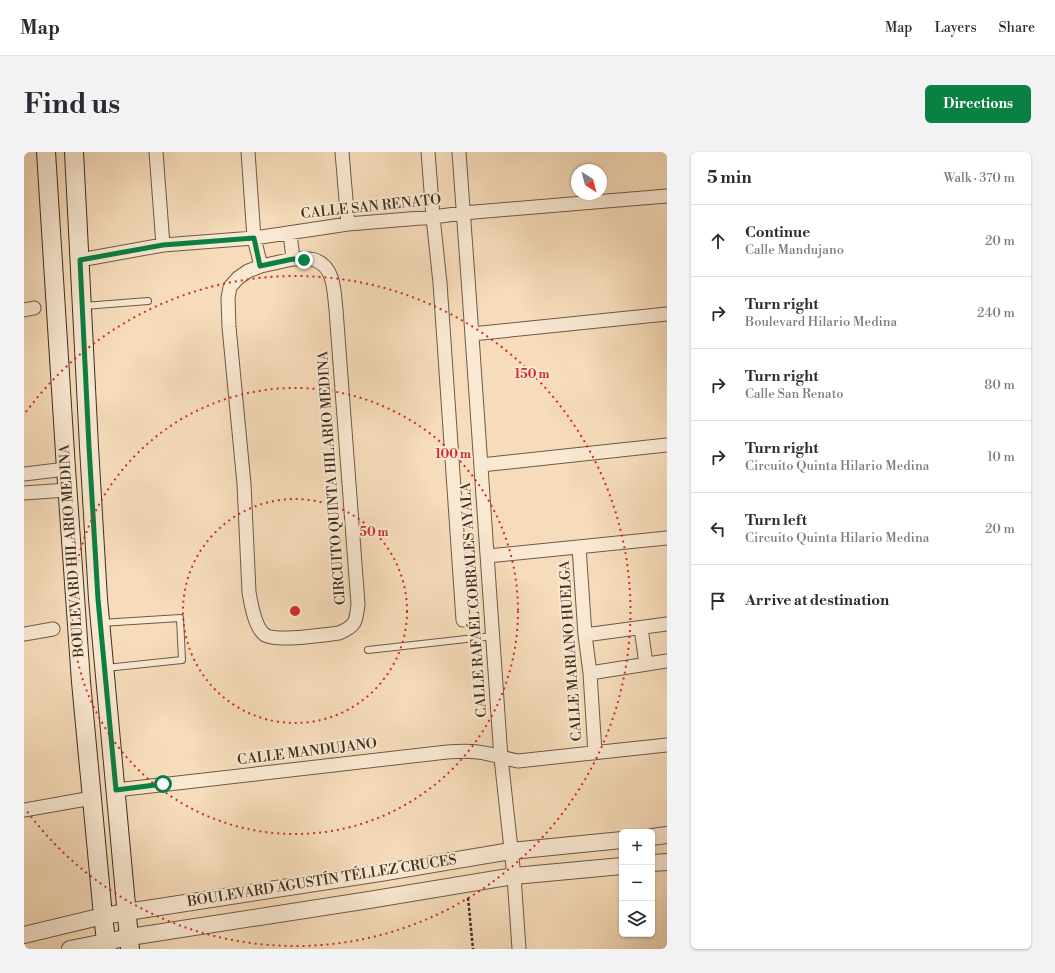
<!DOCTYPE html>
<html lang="en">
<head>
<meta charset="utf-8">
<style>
  body { margin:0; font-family:"Libre Bodoni",serif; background:#f2f2f3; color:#2b2b33 }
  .controls { position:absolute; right:12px; bottom:12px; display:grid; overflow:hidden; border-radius:6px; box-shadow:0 1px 3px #0004 }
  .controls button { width:36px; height:36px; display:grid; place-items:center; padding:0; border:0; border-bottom:1px solid #e1e1e2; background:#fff; color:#2b2b33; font:20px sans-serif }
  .compass { position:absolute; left:547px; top:12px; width:36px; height:36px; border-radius:50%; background:#fff; box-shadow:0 1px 3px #0004; rotate:144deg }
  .stop { position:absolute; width:12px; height:12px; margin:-9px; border:3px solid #0b8043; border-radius:50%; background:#fff }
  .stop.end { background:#0b8043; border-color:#fff; box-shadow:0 1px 4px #0008 }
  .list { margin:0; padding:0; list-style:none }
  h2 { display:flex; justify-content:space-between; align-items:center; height:52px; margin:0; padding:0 16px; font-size:17px }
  h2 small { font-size:13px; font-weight:400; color:#7c7c81 }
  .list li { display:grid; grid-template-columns:26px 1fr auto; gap:12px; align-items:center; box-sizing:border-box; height:72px; padding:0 16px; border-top:1px solid #e1e1e2 }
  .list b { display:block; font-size:15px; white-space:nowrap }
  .list p { margin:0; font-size:13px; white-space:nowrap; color:#7c7c81 }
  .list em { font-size:13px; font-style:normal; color:#7c7c81 }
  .icon { flex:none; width:22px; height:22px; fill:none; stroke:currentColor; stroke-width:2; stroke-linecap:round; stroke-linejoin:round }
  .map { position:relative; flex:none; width:643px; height:797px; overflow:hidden; border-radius:6px }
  header { display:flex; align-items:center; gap:24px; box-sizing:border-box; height:56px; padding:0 20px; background:#fff; border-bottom:1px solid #e1e1e2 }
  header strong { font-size:19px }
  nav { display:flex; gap:22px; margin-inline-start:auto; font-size:14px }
  .intro { display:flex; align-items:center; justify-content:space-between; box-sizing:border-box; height:96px; padding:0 24px }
  h1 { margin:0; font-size:28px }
  .button { padding:10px 18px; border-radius:6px; background:#0b8043; color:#fff; font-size:14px; font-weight:700 }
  main { display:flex; gap:24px; padding:0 24px }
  aside { flex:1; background:#fff; border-radius:6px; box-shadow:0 1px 3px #0004 }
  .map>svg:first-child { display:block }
</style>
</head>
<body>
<header>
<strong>Map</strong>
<nav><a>Map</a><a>Layers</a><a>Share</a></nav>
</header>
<div class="intro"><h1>Find us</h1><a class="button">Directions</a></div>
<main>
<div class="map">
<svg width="643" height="797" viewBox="0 0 643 797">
  <rect width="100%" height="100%" fill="#f6dcba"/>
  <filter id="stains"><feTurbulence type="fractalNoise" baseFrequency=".005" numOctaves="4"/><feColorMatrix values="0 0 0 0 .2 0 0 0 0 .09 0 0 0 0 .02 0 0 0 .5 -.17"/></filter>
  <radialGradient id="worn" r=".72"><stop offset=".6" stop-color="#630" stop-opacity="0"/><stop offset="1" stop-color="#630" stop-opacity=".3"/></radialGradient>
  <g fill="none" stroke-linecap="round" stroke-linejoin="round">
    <!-- service casing -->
    <g stroke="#6d5a47" stroke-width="8">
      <path id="service" d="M60,154L124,149
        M77,471L156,466L158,508L82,516
        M344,498L469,484"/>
    </g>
    <!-- minor casing -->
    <g stroke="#6d5a47" stroke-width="15">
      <path id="minor" d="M132,0L139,93
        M224,0L230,86L237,114
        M318,0L324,72
        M404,0L409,65L416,131L439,468
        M435,0L444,126L477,606L490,724L495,797
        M266,81L269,107
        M269,107C275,107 285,106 291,108C311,115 310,141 312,158L334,452C332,470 332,474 315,481C299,483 253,490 241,483C231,476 227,452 225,440L220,332L205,175L204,146L206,135L214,126L224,119L237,114Z
        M56,108L139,93L230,86L324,72L409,65L439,61L643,44
        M0,158L10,156
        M448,182L643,162
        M457,313L643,293
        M0,322L42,317
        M0,341L43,338
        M555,395L561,483L566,521L571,601
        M464,404L643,386
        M617,476L622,512
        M0,482L29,477
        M561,483L643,472
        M566,521L643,509
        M92,638L423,600C435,599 448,598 460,601C472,603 482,607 494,609L643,593
        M0,658L68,646"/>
    </g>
    <!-- tertiary casing -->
    <g stroke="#6d5a47" stroke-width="18">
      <path id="tertiary" d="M628,685L643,683
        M628,711L643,710
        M0,783L79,764L103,760L356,721L487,699L598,688
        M46,797L106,785L345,748L490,724L598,714"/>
    </g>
    <!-- secondary casing -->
    <g stroke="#3f2e21" stroke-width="20">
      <path id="secondary" d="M22,0L42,317L57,530L79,764L83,797
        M50,0L65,295L74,447L106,797"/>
    </g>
    <!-- path -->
    <path stroke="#3f2e21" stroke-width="2.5" stroke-dasharray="3 2" stroke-linecap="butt" d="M444,746L449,797"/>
    <!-- service -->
    <use href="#service" stroke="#f9e8d2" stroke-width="6"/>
    <!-- minor -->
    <use href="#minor" stroke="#f9e8d2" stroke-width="13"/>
    <!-- tertiary -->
    <use href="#tertiary" stroke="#f9e8d2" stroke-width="16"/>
    <!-- secondary -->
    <use href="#secondary" stroke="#f9e8d2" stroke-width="18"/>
  </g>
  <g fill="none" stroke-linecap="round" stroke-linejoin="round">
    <!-- route -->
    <path stroke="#0b8043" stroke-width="5" d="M139,632L92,638L74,447L65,295L56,108L139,93L230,86L236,114L269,107L280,108"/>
  </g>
  <!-- distance rings -->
  <g fill="none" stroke="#d62828" stroke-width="2" stroke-dasharray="2 4">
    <circle cx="271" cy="459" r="112"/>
    <circle cx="271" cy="459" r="223"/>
    <path d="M2 260A335 335 0 1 1 2 658"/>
  </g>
  <g text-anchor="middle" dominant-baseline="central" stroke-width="4" stroke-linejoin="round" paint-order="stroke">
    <!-- street labels -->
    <g font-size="14" fill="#3f2e21" stroke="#f9e8d2">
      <text transform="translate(347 55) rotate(-6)">CALLE SAN RENATO</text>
      <text transform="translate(308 326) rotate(-94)">CIRCUITO QUINTA HILARIO MEDINA</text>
      <text transform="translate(48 399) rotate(-94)">BOULEVARD HILARIO MEDINA</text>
      <text transform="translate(450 448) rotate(-94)">CALLE RAFAÉL CORRALES AYALA</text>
      <text transform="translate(547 499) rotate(-94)">CALLE MARIANO HUELGA</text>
      <text transform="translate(283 600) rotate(-7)">CALLE MANDUJANO</text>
      <text transform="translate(298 729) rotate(-9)">BOULEVARD AGUSTÍN TÉLLEZ CRUCES</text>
    </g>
  </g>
  <circle cx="271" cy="459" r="6" fill="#d62828" stroke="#f9e8d2" stroke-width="2"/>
  <g font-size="12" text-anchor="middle" font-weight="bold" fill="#d62828" stroke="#f9e8d2" stroke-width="4" stroke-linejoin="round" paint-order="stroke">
    <text x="508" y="226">150 m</text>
    <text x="429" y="306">100 m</text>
    <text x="350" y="384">50 m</text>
  </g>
  <rect width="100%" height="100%" filter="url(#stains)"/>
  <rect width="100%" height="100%" fill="url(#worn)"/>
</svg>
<div class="controls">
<button>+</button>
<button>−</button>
<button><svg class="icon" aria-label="layers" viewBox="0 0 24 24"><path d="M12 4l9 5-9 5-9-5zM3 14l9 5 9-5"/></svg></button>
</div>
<svg class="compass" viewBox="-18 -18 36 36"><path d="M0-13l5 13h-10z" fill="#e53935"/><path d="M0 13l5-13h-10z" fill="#7c7c81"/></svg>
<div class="stop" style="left:139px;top:632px"></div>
<div class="stop end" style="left:280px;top:108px"></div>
</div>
<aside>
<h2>5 min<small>Walk · 370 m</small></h2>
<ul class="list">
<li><svg class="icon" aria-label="ahead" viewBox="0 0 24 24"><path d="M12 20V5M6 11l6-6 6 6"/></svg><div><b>Continue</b><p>Calle Mandujano</p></div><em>20 m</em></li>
<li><svg class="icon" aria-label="right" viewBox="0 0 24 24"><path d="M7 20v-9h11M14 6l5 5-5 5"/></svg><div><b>Turn right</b><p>Boulevard Hilario Medina</p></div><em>240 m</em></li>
<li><svg class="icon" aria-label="right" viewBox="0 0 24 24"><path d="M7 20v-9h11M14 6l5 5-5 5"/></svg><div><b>Turn right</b><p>Calle San Renato</p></div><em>80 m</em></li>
<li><svg class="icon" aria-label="right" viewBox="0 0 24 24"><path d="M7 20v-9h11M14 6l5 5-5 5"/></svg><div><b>Turn right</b><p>Circuito Quinta Hilario Medina</p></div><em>10 m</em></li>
<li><svg class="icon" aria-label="left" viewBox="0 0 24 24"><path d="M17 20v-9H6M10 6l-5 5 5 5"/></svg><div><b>Turn left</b><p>Circuito Quinta Hilario Medina</p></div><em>20 m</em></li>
<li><svg class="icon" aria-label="arrive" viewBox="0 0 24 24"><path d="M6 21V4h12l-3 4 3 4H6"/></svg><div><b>Arrive at destination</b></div></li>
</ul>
</aside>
</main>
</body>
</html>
